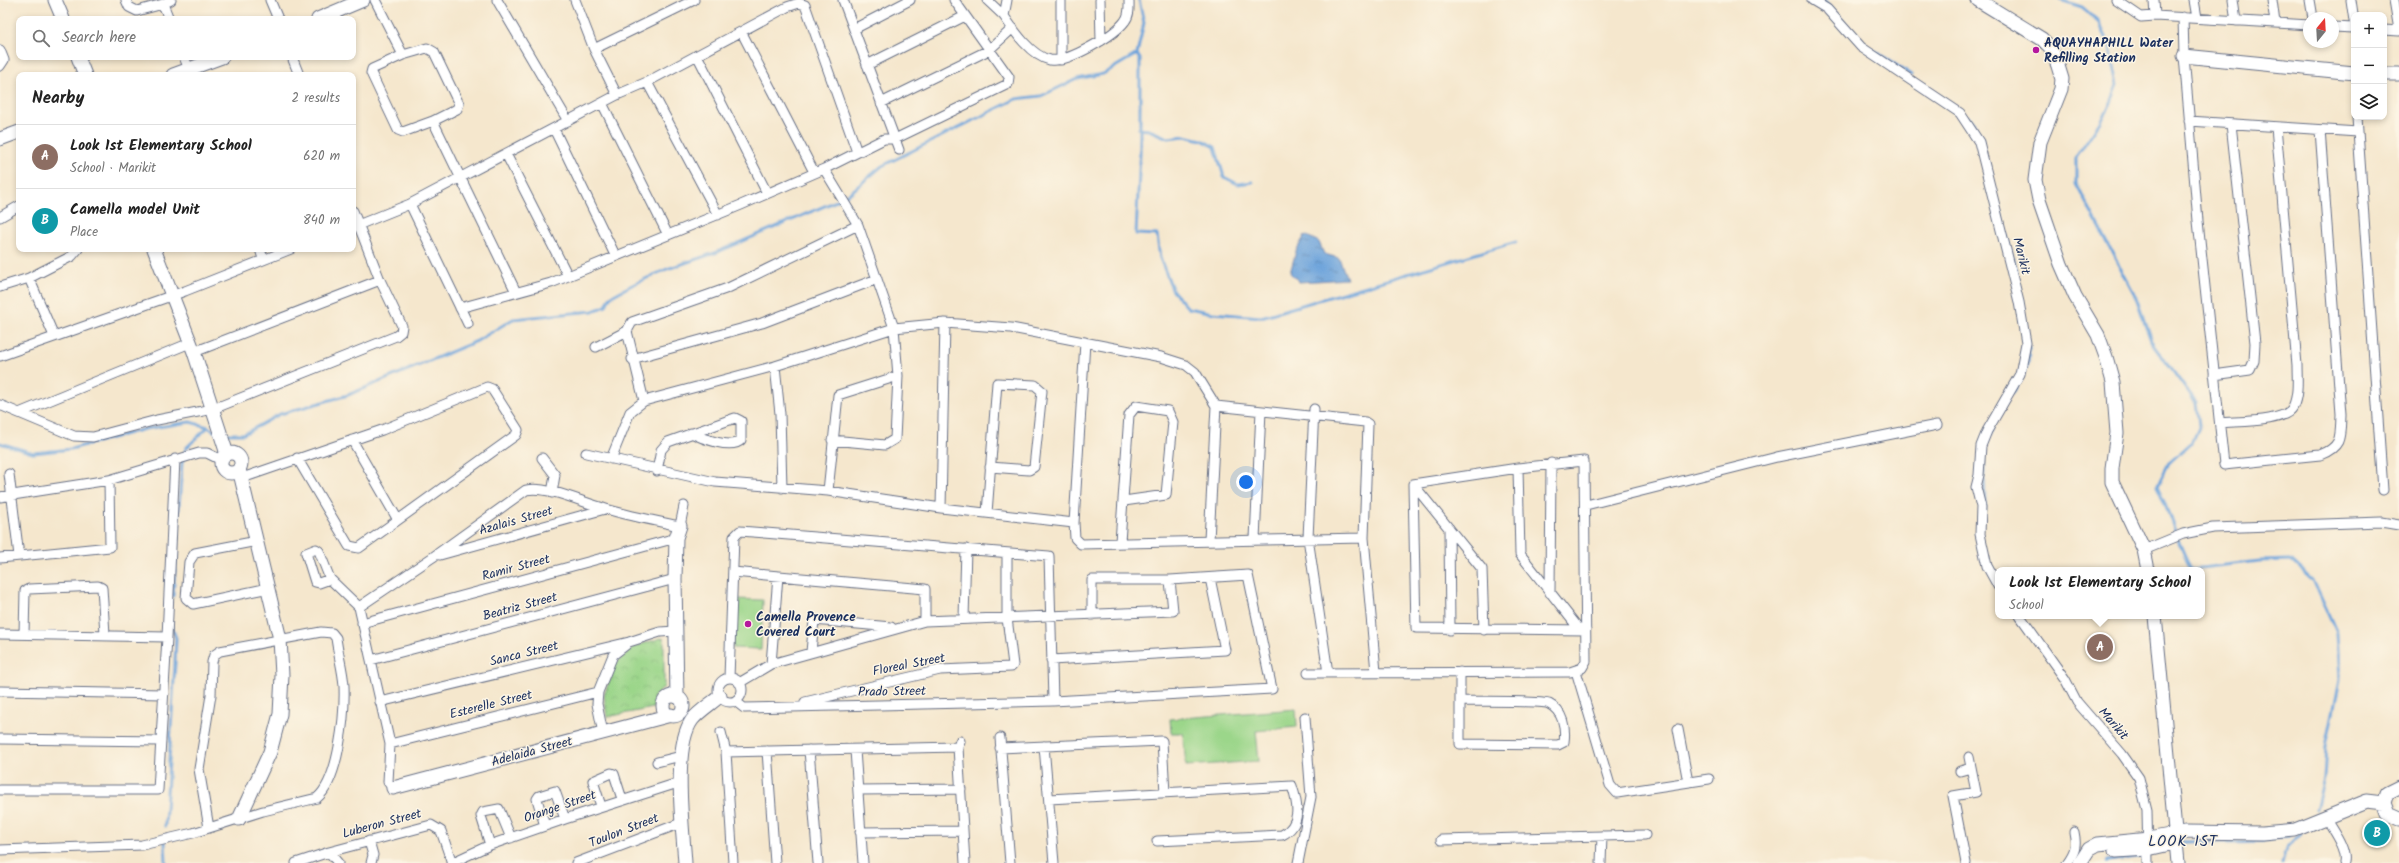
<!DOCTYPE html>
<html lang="en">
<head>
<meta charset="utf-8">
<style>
  body { margin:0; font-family:Kalam,sans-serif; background:#f6f6f6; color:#222 }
  .controls { position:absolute; right:12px; top:12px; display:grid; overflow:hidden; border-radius:8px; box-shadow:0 2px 6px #0003 }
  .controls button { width:36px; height:36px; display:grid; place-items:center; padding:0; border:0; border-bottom:1px solid #e0e0e0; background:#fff; color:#222; font:20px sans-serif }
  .compass { position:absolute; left:2303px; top:12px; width:36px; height:36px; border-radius:50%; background:#fff; box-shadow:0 2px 6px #0003; rotate:18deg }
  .you { position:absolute; left:1246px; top:482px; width:14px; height:14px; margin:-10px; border:3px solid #fff; border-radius:50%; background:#1a73e8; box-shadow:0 0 0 6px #1a73e833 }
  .badge { display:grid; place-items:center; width:26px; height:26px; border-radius:50%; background:#b5179e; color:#fff; font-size:13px; font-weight:700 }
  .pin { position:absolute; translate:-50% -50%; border:2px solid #fff; box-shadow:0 1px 4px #0006 }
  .popup { position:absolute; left:1995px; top:567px; width:210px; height:52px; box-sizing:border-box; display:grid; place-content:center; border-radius:8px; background:#fff; filter:drop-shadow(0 1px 3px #0005); font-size:13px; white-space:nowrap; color:#767676 }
  .popup b { font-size:15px; color:#222 }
  .popup::after { content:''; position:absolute; left:50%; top:100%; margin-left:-8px; border:8px solid transparent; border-top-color:#fff }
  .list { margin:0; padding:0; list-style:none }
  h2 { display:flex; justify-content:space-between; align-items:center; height:52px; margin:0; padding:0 16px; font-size:17px }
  h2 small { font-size:13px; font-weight:400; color:#767676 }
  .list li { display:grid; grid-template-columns:26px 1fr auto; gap:12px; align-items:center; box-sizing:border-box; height:64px; padding:0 16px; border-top:1px solid #e0e0e0 }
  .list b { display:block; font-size:15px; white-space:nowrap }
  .list p { margin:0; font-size:13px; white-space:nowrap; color:#767676 }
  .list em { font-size:13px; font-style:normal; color:#767676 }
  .icon { flex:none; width:22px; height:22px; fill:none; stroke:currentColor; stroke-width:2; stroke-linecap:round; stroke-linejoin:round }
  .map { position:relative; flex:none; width:2399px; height:863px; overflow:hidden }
  .search { position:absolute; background:#fff; box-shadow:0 2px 6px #0003; left:16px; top:16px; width:340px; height:44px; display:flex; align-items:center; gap:10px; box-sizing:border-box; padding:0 14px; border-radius:8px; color:#767676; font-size:15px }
  .panel { position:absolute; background:#fff; box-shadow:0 2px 6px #0003; left:16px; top:72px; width:340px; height:180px; border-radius:8px }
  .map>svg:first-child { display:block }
</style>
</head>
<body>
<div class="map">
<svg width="2399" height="863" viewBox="0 0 2399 863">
  <defs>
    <pattern id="park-crowns" width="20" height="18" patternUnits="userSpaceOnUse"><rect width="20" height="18" fill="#9bd68a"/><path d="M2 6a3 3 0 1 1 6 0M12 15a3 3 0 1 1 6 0" fill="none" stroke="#85b87a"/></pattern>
    <pattern id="water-ripples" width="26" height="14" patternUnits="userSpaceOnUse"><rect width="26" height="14" fill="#6ea4db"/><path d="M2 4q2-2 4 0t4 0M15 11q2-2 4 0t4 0" fill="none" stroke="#5a86b5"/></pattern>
  </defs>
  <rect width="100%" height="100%" fill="#fcf5e5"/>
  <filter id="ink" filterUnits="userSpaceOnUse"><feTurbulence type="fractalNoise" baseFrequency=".025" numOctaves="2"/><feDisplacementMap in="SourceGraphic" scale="8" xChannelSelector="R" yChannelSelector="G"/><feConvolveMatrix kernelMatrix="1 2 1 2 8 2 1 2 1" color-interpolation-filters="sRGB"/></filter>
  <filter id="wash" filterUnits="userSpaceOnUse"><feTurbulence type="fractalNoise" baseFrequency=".012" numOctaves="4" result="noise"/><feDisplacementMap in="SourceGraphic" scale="16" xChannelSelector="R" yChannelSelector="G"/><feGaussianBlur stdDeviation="0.9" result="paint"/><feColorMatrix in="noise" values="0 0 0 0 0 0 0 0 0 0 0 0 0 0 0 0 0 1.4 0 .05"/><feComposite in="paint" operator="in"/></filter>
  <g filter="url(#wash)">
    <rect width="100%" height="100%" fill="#f5e7cd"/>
    <!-- green -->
    <path fill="#9bd68a" stroke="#5b8274" d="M735,599L763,600L761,649L733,648Z
      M1296,709L1297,727L1256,731L1259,761L1186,766L1183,733H1171L1170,719Z"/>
    <!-- park -->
    <path fill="url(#park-crowns)" stroke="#5b8274" d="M661,638L664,639V687L654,697L653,708L607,717L604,695L616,663L633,647Z"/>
    <!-- water -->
    <path fill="url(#water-ripples)" stroke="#446a9c" d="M1305,235L1319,242L1324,254L1339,258L1347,279L1299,282L1290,273L1296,251Z"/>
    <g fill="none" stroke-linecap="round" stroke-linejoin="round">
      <!-- stream -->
      <path stroke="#6ea4db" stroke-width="3" d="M1823,0L1860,39
        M2060,0L2082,7L2098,21L2109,43L2118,85L2108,110L2076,157V184L2136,297L2151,341L2196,403L2199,425L2191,443L2169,463L2157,486C2171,514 2176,543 2192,569L2259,561L2291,560L2313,580L2337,633L2340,680L2326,746L2324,778L2316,809
        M1872,49L1911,75
        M1137,54L1140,59V153L1136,234L1157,235L1160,258L1173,291L1188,308L1213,313L1261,317L1516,242
        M1967,116L1975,125L1982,139
        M1139,129L1149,130L1168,138L1185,136L1202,140L1215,147L1224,177L1238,184L1252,182
        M2000,210L2016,273
        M2013,393L2028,364L2029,347
        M224,434H244L280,414L348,395L477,341L513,319L593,311L606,306L610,297L632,285L667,269L715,253L834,202L850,193L882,166L1016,99L1041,96L1077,79L1103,74L1137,54L1144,23L1139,0
        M0,443L33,453L71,449L145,429L190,422L208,427L215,432
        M1986,444L1993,429
        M1984,465L1985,510
        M173,596L182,463L186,448L208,427
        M165,826L175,663L176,638L172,627
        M165,842L166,863
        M2183,843L2269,841L2289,836
        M2106,863L2107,861L2144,856
        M2282,863L2286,848L2300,833"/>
    </g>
  </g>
  <g filter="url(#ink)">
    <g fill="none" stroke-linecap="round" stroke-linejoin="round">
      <!-- street casing -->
      <g stroke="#676f85" stroke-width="11">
        <path id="street" d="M126,0L129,7L137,11L163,4
          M270,0L278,19
          M375,0L403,55L372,69L371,73L398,130L403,132L433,121
          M497,0L568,121
          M575,0L594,49L617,95
          M843,0L899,150
          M987,0L1004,16
          M1007,0L1004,16C1014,31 1031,56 1050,60C1068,63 1115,35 1125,21C1130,15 1129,7 1129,0
          M1061,0V60
          M1100,0L1101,41
          M1812,0L1827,9L1861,47L1960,113L1979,142L2019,302L2026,343L2020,374L1987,431L1981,446L1979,475L1976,487L1981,507L1980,534L1987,566L1998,586
          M2116,0L2141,17L2155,16L2309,25
          M2154,0L2155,16
          M2194,0L2197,18
          M2233,0L2236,21
          M2272,0L2275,23
          M2310,0L2313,18
          M2351,0L2354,21
          M2394,0L2399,30
          M2183,17L2184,56L2198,221L2224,465L2320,455C2343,446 2340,436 2341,414L2320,130
          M169,19L163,4L171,0
          M2333,27L2354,28
          M854,29L910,0
          M2384,30L2399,31
          M742,33L814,172
          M594,49L694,0
          M0,50L4,60L0,66
          M403,55L427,48L434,52L459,104L457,109L433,121L516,292
          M697,55L767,193
          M184,57L191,74
          M292,57L299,75
          M867,65L965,16
          M647,82L718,215
          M602,103L668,235
          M881,103L989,50L1013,28
          M2357,117L2383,490
          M2189,121L2358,132
          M554,129L615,255
          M506,154L568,276
          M824,169L858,225L894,328L898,376L895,439L885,445L832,440
          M410,204L468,324
          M0,217L19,206
          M353,227L410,204L617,95L647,82L787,7L799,3L805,5L857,152
          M260,249L263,259
          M29,278L72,256L78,249
          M0,287L29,278L54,336
          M460,308L551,283L741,205L824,169L884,139H895L1008,84L1009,77L954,0
          M627,331L644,401
          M1085,342L1074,523L1075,538L1081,544L1364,538
          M596,347L627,331L632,322L728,288L858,225
          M194,352L380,280
          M0,356L185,291L291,249
          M632,359L762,323L877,279
          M775,366L780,414L782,488
          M2214,375L2250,370L2254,361L2255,343L2231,124
          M0,405L74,436L93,437L157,420L213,409L396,336L401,332L402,326L380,280L353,211
          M1216,406L1365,422L1368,424L1364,538L1376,672
          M1314,409L1308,538L1328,673
          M19,413L190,343
          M2220,423C2236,421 2285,423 2293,407C2299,394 2297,378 2297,365L2276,127
          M352,440L398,520
          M586,453L715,482L828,491L941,508L1074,523
          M542,458L555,475L552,493
          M611,459L630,412L644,401L775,366L894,328L945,323L1011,328L1161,357L1186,365L1195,372L1216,406L1209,540
          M1518,468L1520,554L1580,630
          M657,471L661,450L668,442L735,418L741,421V440C732,450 701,438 691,433
          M9,474L19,556
          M242,478L251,475L382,430L487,387L492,389L518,430L516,435L359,548L349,546L297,458
          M1413,484L1416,628L1586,630
          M1413,484L1482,569L1484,630
          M828,491L838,395L898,376
          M0,497L109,480L199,453H207L221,460
          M1586,505L1777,457L1937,425
          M941,508L945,323
          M987,513L997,383L1035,385L1042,391L1034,467L1029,470L990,467
          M1449,528L1450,630
          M1255,539L1261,411
          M257,541L195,553L189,562L186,598L193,604L269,588
          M1120,542L1129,415L1136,406L1168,411L1173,422L1166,495L1124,501
          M2144,550L2183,534L2213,528L2381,522L2399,525
          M440,555L605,509
          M0,558L110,547L109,480
          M733,572L925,589V621
          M330,579L319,583L315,582L306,553L316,549L319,551L330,579L359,607L390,744L388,782L393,788
          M1550,593L1551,463
          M359,607L433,557L526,490C546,485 584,503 606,509C630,516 656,521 680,526L684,506
          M2020,616L2065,679L2077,702L2122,754L2139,778L2147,810L2148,863
          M964,618L966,549
          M362,623L676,538
          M0,634L167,637L158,790H0
          M24,634L25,591L29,589L98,586L102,588L105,634
          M167,637L175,459
          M811,652L814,620L891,627
          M371,660L675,579
          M1051,660L1225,650L1210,578
          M771,664L778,576
          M1576,671L1610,785L1617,793L1709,779
          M1308,673L1570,672L1582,668L1586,661L1584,461L1518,468L1413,484
          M729,678L734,537L740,531L1049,556L1053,701
          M718 690a12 12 0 1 1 24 0a12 12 0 1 1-24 0Z
          M739,683L771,664L925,621L1173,611L1170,580
          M0,691L164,694
          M735,701L744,708L1053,701L1272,689L1248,575L1170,580H1092V615
          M1460,701C1475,702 1541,700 1549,704C1563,711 1566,728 1564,742L1558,745L1460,744V672
          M380,702L629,642L660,632L675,631
          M805,702L940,670L1011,667L1013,665L1007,618V553
          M1678,729L1688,782
          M721,732L726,752L733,863
          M603,733L597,704L598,692L613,655L626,645
          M1000,738L1010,863
          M0,739L161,741
          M960,741L958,747L965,863
          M390,744L598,692
          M1044,746L1054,863
          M1000,748L1162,741L1165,793
          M809,750L818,863
          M855,750L863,863
          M767,751L775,863
          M726,752L958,747
          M657,762L681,756
          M1960,771L1971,768
          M858,790L961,789
          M1049,799L1292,786C1298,804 1302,825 1282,835L1157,841
          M601,806L593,781L611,773L614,774L622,799
          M2325,817C2332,830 2347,848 2344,863
          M545,826L537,799L539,796L555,791L565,819
          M860,832L963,831
          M1441,840L1645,835
          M369,841L373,855L371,863
          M490,845L481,816L483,812L499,809L511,838
          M0,850L142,845L193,833L263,811L317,798C339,780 345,714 344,686C343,670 338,654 336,638L332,633L321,632L220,651L214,655L212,662L211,695L199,769L209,828
          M329,852L338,863
          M296,863L329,852L431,825L441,831L452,863
          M451,863L490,845L565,819L681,782
          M576,863L681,823
          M1298,863L1311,797L1305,717
          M1601,863L1602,836
          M1966,863L1953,796L1976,792L1969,757
          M2067,863C2075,852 2077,846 2074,832"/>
      </g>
      <!-- secondary casing -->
      <g stroke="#676f85" stroke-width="15">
        <path id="secondary" d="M55,0L63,19
          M1978,0L2042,39L2051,48L2058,66L2062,79L2061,89L2040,142L2035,180L2039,200L2061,264L2075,296L2098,335L2106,357L2113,382L2117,433L2112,468V482L2144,550L2148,570
          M318,19L363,0
          M2184,56L2354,73
          M78,57L85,75
          M2384,74H2399
          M173,75L222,57
          M0,139L19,132
          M154,249L194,352L227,454
          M221 463a10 10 0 1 1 20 0a10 10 0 1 1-20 0Z
          M239,469L280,639L282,675L280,714L270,752L239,819
          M2155,616L2178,863
          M663 706a10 10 0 1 1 20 0a10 10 0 1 1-20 0Z
          M677,697L675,579L676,538L680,526
          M2399,787L2387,793L2384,803L2388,814L2399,819
          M393,788L671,715
          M2116,851L2148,849L2170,844
          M685,863C683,829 672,748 692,720C699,711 711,704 720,696
          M2080,863L2089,849L2098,844L2149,839L2185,832L2262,833L2295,830L2367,801L2384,803"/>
      </g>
      <!-- street -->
      <use href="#street" stroke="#fff" stroke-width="9"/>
      <!-- secondary -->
      <use href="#secondary" stroke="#fff" stroke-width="13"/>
    </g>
  </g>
  <!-- markers -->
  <g fill="#b5179e" stroke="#fcf5e5" stroke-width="1.5">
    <circle cx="2036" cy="50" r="4"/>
    <circle cx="748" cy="624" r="4"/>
  </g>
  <g text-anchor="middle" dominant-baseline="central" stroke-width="3" stroke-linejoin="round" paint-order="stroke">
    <!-- poi labels -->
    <g font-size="13" font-weight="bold" fill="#1b2f5e" stroke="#fcf5e5" text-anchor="start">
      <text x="2044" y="43">AQUAYHAPHILL Water<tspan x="2044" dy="15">Refilling Station</tspan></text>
      <text x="756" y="617">Camella Provence<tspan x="756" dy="15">Covered Court</tspan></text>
    </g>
    <!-- street labels -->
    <g font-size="13" fill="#1b2f5e" stroke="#fcf5e5">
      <text transform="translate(2021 256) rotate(76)">Marikit</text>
      <text transform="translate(516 521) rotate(-16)">Azalais Street</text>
      <text transform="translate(516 568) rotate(-15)">Ramir Street</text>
      <text transform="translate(520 607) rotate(-15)">Beatriz Street</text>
      <text transform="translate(524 654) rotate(-14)">Sanca Street</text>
      <text transform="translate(909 665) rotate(-11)">Floreal Street</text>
      <text transform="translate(892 692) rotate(-1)">Prado Street</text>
      <text transform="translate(491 705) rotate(-14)">Esterelle Street</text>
      <text transform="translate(2113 724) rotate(49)">Marikit</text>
      <text transform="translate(532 752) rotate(-15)">Adelaida Street</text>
      <text transform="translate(560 807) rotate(-19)">Orange Street</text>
      <text transform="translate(382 824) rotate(-15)">Luberon Street</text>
      <text transform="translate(624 831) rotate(-21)">Toulon Street</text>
    </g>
    <!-- quarter labels -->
    <g font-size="15" letter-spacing="1" fill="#1b2f5e" stroke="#fcf5e5">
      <text x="2183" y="842">LOOK 1ST</text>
    </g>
  </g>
</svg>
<div class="controls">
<button>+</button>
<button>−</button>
<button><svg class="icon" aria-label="layers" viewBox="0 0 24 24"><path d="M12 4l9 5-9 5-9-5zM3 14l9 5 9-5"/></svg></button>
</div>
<svg class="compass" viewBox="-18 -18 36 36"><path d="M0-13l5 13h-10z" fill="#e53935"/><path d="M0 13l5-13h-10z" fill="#767676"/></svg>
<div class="you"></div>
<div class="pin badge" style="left:2100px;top:647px;background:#8d6e63">A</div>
<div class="popup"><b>Look 1st Elementary School</b>School</div>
<div class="pin badge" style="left:2377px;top:833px;background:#0f9aa8">B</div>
<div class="search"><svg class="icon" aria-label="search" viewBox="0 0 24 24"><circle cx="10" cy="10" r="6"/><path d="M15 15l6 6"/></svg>Search here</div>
<section class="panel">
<h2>Nearby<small>2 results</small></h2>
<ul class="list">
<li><span class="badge" style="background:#8d6e63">A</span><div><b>Look 1st Elementary School</b><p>School · Marikit</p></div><em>620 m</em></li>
<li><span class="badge" style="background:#0f9aa8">B</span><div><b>Camella model Unit</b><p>Place</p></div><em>840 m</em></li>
</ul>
</section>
</div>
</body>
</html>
